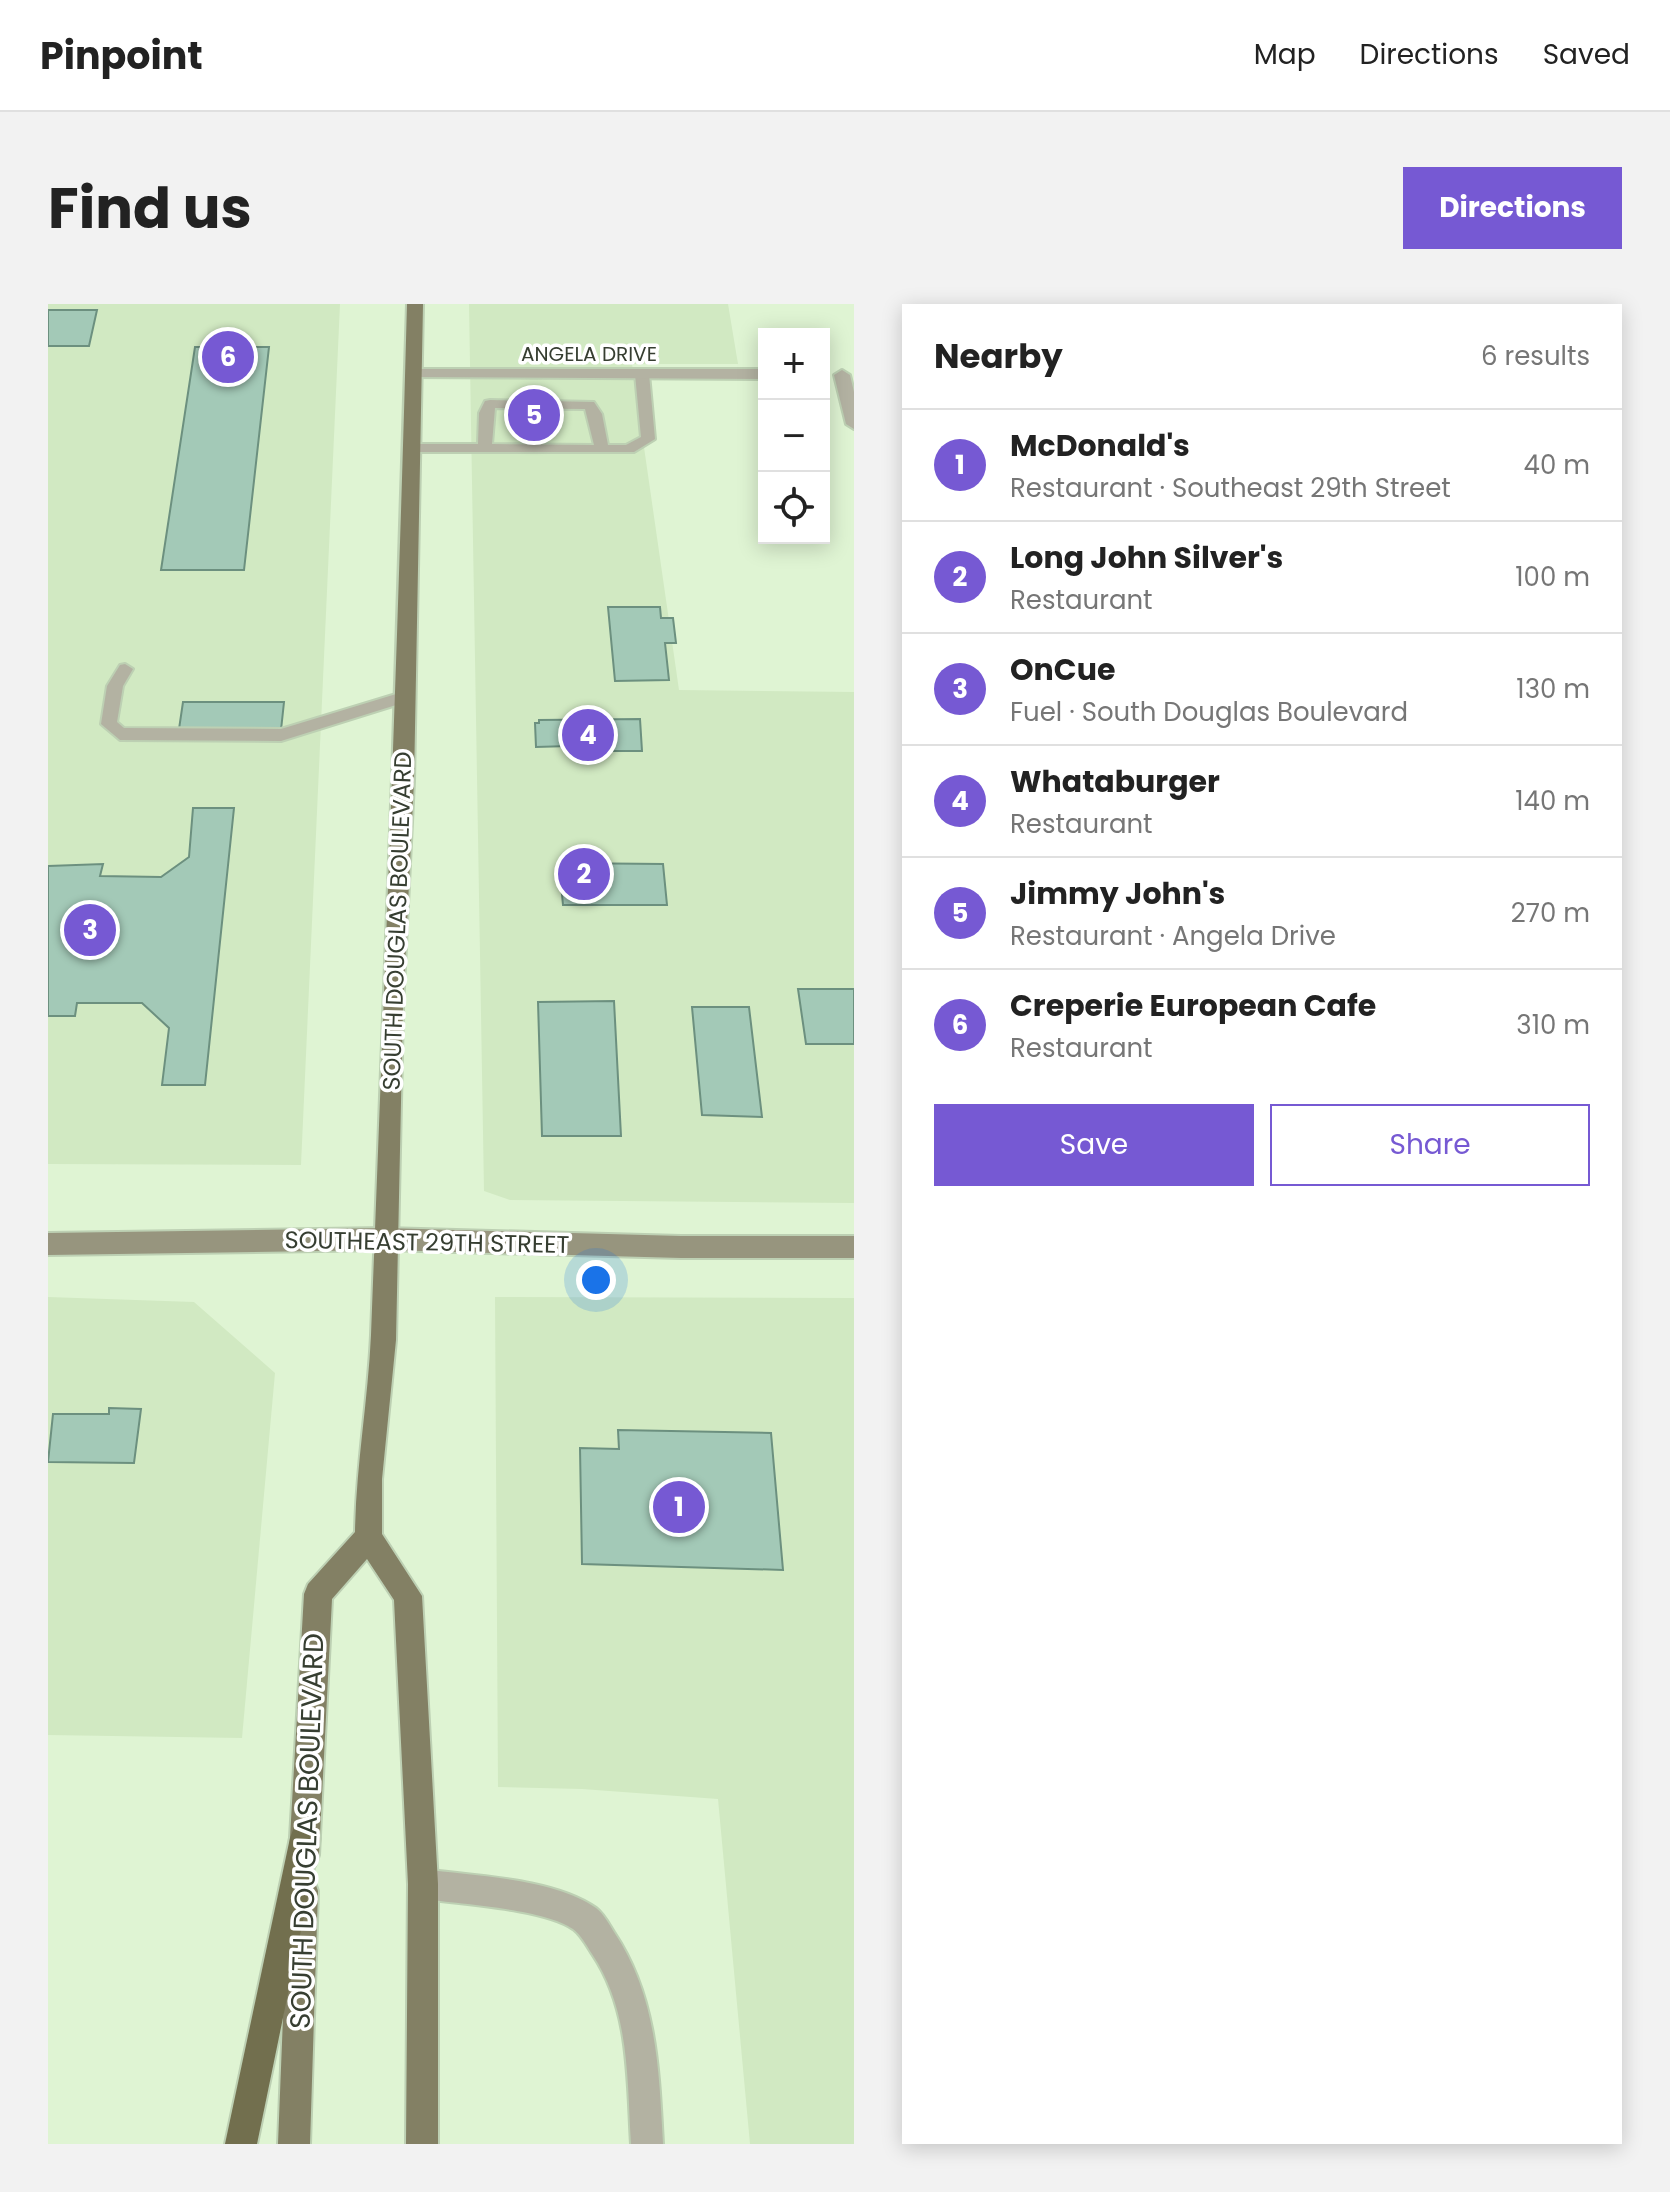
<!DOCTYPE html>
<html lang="en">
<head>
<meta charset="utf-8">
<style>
  body { margin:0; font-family:Poppins,sans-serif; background:#f2f2f2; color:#222 }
  .controls { position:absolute; right:24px; top:24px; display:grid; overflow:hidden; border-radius:0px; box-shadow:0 4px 20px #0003 }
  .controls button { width:72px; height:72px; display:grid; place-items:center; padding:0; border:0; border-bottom:2px solid #e0e0e0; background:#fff; color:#222; font:40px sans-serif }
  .you { position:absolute; left:548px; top:976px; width:28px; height:28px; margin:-20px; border:6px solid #fff; border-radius:50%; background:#1a73e8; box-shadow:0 0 0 12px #1a73e833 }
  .badge { display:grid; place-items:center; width:52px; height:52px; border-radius:50%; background:#7659d3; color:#fff; font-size:26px; font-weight:700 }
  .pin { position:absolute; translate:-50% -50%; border:4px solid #fff; box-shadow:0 2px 8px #0006 }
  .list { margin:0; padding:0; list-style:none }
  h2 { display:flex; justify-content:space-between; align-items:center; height:104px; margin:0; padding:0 32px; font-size:34px }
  h2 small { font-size:26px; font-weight:400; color:#767676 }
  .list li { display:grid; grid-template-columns:52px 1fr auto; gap:24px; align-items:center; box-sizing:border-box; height:112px; padding:0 32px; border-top:2px solid #e0e0e0 }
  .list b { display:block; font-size:30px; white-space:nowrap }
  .list p { margin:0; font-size:26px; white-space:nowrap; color:#767676 }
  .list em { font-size:26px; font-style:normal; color:#767676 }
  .actions { display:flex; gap:16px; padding:24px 32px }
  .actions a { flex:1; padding:18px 0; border:2px solid #7659d3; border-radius:0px; text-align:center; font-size:28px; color:#7659d3 }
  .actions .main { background:#7659d3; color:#fff }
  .icon { flex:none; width:44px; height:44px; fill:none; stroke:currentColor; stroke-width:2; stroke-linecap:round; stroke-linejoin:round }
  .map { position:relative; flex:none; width:806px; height:1840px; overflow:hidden; border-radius:0px }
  header { display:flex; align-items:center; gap:48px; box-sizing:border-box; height:112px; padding:0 40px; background:#fff; border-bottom:2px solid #e0e0e0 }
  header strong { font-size:38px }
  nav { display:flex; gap:44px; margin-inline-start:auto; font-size:28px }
  .intro { display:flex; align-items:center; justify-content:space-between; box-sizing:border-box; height:192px; padding:0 48px }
  h1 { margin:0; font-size:56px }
  .button { padding:20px 36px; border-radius:0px; background:#7659d3; color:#fff; font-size:28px; font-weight:700 }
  main { display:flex; gap:48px; padding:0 48px }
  aside { flex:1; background:#fff; border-radius:0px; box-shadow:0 4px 20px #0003 }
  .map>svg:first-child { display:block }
</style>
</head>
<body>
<header>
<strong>Pinpoint</strong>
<nav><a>Map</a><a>Directions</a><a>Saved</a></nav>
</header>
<div class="intro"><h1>Find us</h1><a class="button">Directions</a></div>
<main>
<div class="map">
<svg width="806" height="1840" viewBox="0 0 806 1840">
  <rect width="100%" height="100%" fill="#dff4d3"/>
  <!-- built -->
  <path fill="#d1e9c2" d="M0,0H292L253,861L0,860Z
    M421,0H680L690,60H584L631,386L806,388V899L462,896L436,887Z
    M0,993L146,998L227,1069L194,1434L0,1431Z
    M447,993L806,994V1840H702L670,1495L534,1485L450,1483Z"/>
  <!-- building -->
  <path fill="#a3c9b7" stroke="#6c907f" stroke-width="2" d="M0,6H49L41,42H0Z
    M147,43H221L196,266H113Z
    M560,303H612L613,314H625L628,339H617L621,376L567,377Z
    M135,398H236L233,426L131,425Z
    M592,415L594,447H522L521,442L488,443L487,419H491V416Z
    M145,504H186L157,781H114L121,724L94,699H29L27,712H0V562L55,560L52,572L113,573L141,553Z
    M511,559L615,560L619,601H515Z
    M750,685H806V740H758Z
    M566,697L573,832H494L490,698Z
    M644,703H701L714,813L654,811Z
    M61,1104L93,1105L86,1159L0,1158L5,1110H61Z
    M570,1126L723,1129L735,1266L534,1260L532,1144L571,1145Z"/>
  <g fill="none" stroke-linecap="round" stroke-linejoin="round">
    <!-- lane casing -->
    <g stroke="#bdd0b3" stroke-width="4">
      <path id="lane" d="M594,66L601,70L607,135L586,148H364L357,144L364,140H430L431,109L437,97L442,96L546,98L554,110L560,141H578L593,133L587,70ZM447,104L537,105L546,141L444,140Z
        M77,360L85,365L75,382L69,418L76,424L233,425L358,387L366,392L364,396L233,437L72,436L53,420L59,382L72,361Z"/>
    </g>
    <!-- street casing -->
    <g stroke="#bdd0b3" stroke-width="4">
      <path id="street" d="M366,65H716V75L360,73L358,70Z
        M794,66L802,71L806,88V125L798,120L786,71Z
        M375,1565C425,1572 506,1574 548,1604C555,1609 561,1620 566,1628C609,1692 611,1766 615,1840H583C579,1775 582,1706 544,1650C539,1642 533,1631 525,1625C497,1605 412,1600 375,1595L364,1591L360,1580L364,1569Z"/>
    </g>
    <!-- secondary casing -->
    <g stroke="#bdd0b3" stroke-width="4">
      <path id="secondary" d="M337,924L633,932H806V954H633L337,946L0,951V929Z"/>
    </g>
    <!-- primary casing -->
    <g stroke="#bdd0b3" stroke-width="4">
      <path id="primary" d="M359,0H375L366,477L355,703L348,1036L334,1175V1230L374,1292L390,1580V1840H358L360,1580L346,1296L319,1255L284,1295L271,1551L267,1562L256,1566L245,1562L241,1551L256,1290L260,1280L307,1228C308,1162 320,1097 323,1031C336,687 350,344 359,0Z
        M255,1572L266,1576L270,1587L262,1840H230L240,1587L244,1576Z"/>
    </g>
    <!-- highway casing -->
    <g stroke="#bdd0b3" stroke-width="4">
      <path id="highway" d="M257,1519L268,1523L272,1534L209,1840H177L242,1534L246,1523Z"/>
    </g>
    <!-- lane -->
    <use href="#lane" fill="#b3b2a2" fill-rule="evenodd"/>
    <!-- street -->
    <use href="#street" fill="#b3b2a2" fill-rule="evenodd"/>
    <!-- secondary -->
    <use href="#secondary" fill="#97957e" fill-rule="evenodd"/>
    <!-- primary -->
    <use href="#primary" fill="#838064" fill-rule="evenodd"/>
    <!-- highway -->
    <use href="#highway" fill="#726f4e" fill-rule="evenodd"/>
  </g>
  <g text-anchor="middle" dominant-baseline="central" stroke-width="7" stroke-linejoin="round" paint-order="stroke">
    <!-- far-street labels -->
    <g font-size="20" fill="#363e31" stroke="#fff">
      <text x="541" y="50">ANGELA DRIVE</text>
    </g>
    <!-- street labels -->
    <g font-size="24" fill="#363e31" stroke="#fff">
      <text transform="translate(349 617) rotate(-88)">SOUTH DOUGLAS BOULEVARD</text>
      <text transform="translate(379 938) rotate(1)">SOUTHEAST 29TH STREET</text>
    </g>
    <!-- near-street labels -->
    <g font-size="28" fill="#363e31" stroke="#fff">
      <text transform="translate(259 1527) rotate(-88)">SOUTH DOUGLAS BOULEVARD</text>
    </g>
  </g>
</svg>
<div class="controls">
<button>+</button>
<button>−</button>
<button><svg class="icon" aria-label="locate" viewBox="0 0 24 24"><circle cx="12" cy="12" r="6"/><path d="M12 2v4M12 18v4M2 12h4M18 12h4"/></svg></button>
</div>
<div class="you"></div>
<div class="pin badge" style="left:631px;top:1203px">1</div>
<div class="pin badge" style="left:536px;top:570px">2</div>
<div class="pin badge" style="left:42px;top:626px">3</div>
<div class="pin badge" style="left:540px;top:431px">4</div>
<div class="pin badge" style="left:486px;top:111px">5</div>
<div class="pin badge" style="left:180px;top:53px">6</div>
</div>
<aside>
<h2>Nearby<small>6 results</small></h2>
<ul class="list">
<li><span class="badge">1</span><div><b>McDonald's</b><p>Restaurant · Southeast 29th Street</p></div><em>40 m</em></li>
<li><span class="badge">2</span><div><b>Long John Silver's</b><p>Restaurant</p></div><em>100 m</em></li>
<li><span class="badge">3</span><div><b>OnCue</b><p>Fuel · South Douglas Boulevard</p></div><em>130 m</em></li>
<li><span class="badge">4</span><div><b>Whataburger</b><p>Restaurant</p></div><em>140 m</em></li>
<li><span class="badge">5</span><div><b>Jimmy John's</b><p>Restaurant · Angela Drive</p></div><em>270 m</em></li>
<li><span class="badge">6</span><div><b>Creperie European Cafe</b><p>Restaurant</p></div><em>310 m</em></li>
</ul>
<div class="actions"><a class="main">Save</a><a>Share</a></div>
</aside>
</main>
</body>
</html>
